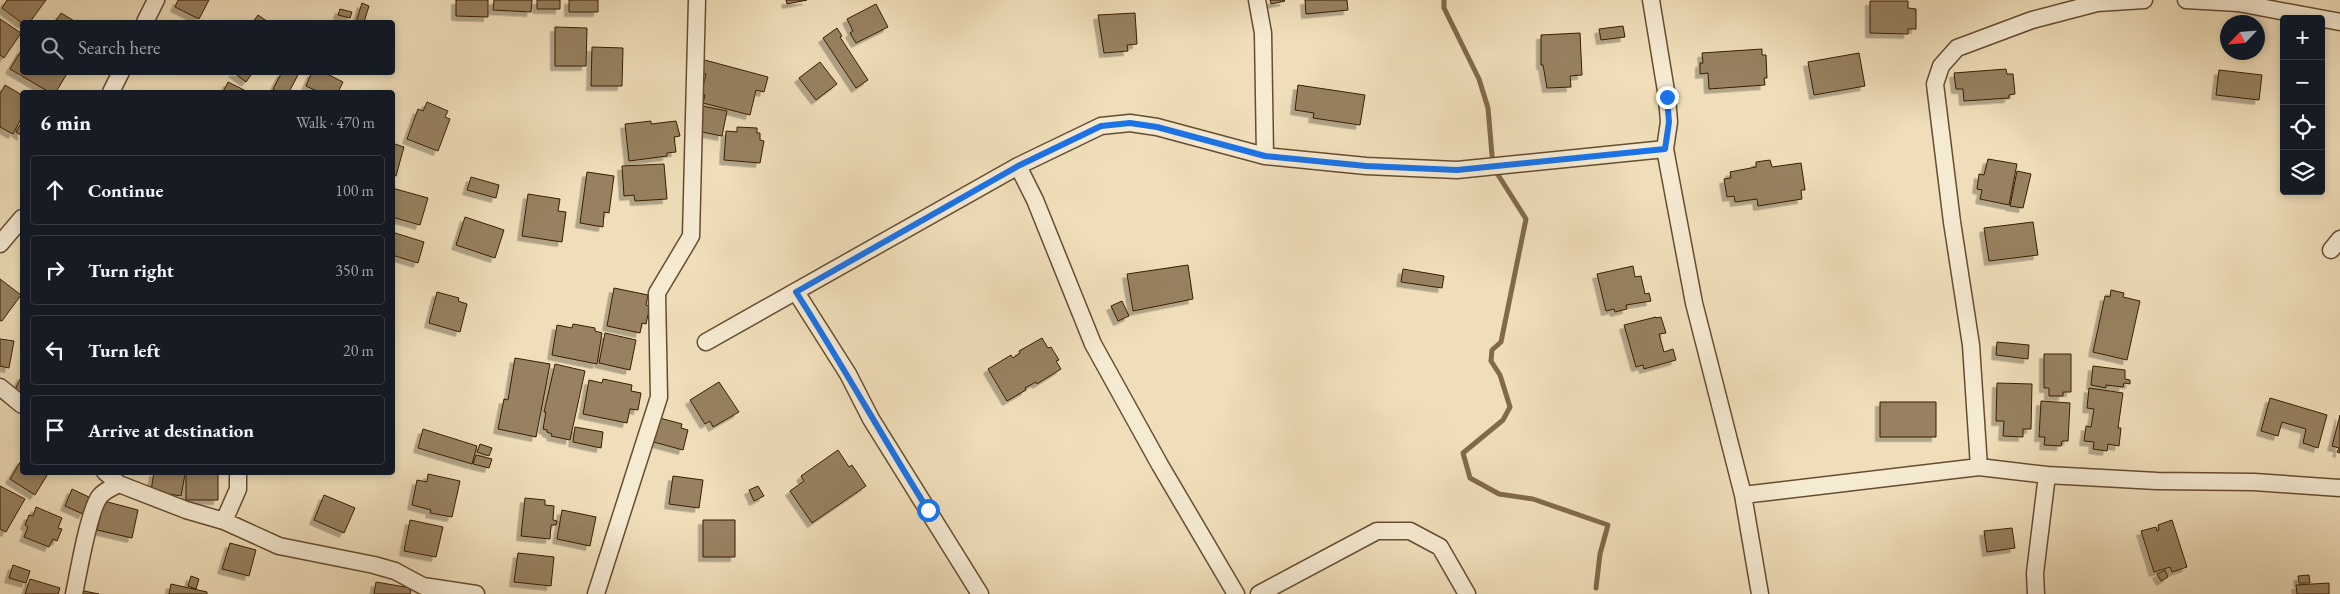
<!DOCTYPE html>
<html lang="en">
<head>
<meta charset="utf-8">
<style>
  body { margin:0; font-family:"EB Garamond",serif; background:#242831; color:#f1f3f6 }
  .controls { position:absolute; right:15px; top:15px; display:grid; overflow:hidden; border-radius:5px; box-shadow:0 2px 8px #0003 }
  .controls button { width:45px; height:45px; display:grid; place-items:center; padding:0; border:0; border-bottom:1px solid #363941; background:#171b24; color:#f1f3f6; font:25px sans-serif }
  .compass { position:absolute; left:2220px; top:15px; width:45px; height:45px; border-radius:50%; background:#171b24; box-shadow:0 2px 8px #0003; rotate:244deg }
  .stop { position:absolute; width:15px; height:15px; margin:-11px; border:4px solid #1a73e8; border-radius:50%; background:#fff }
  .stop.end { background:#1a73e8; border-color:#fff; box-shadow:0 1px 5px #0008 }
  .list { margin:0; padding:0; list-style:none }
  h2 { display:flex; justify-content:space-between; align-items:center; height:65px; margin:0; padding:0 20px; font-size:21px }
  h2 small { font-size:16px; font-weight:400; color:#9ea1a6 }
  .list li { display:grid; grid-template-columns:32px 1fr auto; gap:15px; align-items:center; box-sizing:border-box; height:70px; margin:0 10px 10px; padding:0 10px; border:1px solid #363941; border-radius:5px }
  .list b { display:block; font-size:19px; white-space:nowrap }
  .list em { font-size:16px; font-style:normal; color:#9ea1a6 }
  .icon { flex:none; width:28px; height:28px; fill:none; stroke:currentColor; stroke-width:2; stroke-linecap:round; stroke-linejoin:round }
  .map { position:relative; flex:none; width:2340px; height:594px; overflow:hidden }
  .search { position:absolute; background:#171b24; box-shadow:0 2px 8px #0003; left:20px; top:20px; width:375px; height:55px; display:flex; align-items:center; gap:12px; box-sizing:border-box; padding:0 18px; border-radius:5px; color:#9ea1a6; font-size:19px }
  .panel { position:absolute; background:#171b24; box-shadow:0 2px 8px #0003; left:20px; top:90px; width:375px; height:385px; border-radius:5px }
  .map>svg:first-child { display:block }
</style>
</head>
<body>
<div class="map">
<svg width="2340" height="594" viewBox="0 0 2340 594">
  <defs>
    <filter id="shadow"><feDropShadow dx="-4.5" dy="4.5" stdDeviation="0" flood-color="#0004"/></filter>
  </defs>
  <rect width="100%" height="100%" fill="#efdeb9"/>
  <filter id="stains"><feTurbulence type="fractalNoise" baseFrequency=".004" numOctaves="4"/><feColorMatrix values="0 0 0 0 .2 0 0 0 0 .09 0 0 0 0 .02 0 0 0 .5 -.17"/></filter>
  <radialGradient id="worn" r=".72"><stop offset=".6" stop-color="#630" stop-opacity="0"/><stop offset="1" stop-color="#630" stop-opacity=".3"/></radialGradient>
  <g fill="none" stroke-linecap="round" stroke-linejoin="round">
    <!-- stream -->
    <path stroke="#81694a" stroke-width="5" d="M1444,0V8L1479,79L1488,108L1493,167L1526,219L1501,342L1492,350L1491,361L1500,375L1510,407L1503,420L1463,453L1470,478L1499,494L1533,499L1608,525L1600,554L1596,588"/>
  </g>
  <!-- building -->
  <path fill="#978161" stroke="#381d01" filter="url(#shadow)" d="M7,0H46L30,22L22,23L2,8Z
    M178,0H209L199,19L175,7Z
    M456,0H488V17L456,16Z
    M494,0H532L531,12L493,10Z
    M537,0H560V9H537Z
    M569,0H598V12H569Z
    M786,0H807L787,4Z
    M1270,0H1284L1285,1L1271,4Z
    M1305,0H1347L1348,10L1306,14Z
    M1870,1H1908V8L1916,9V29H1908V34L1870,33Z
    M362,3L369,6L364,22H356Z
    M876,4L888,27L856,43L850,33L853,31L847,19Z
    M340,9L352,12L350,18L338,15Z
    M61,13L76,22H55Z
    M1135,13L1137,44L1127,45L1128,51L1104,53L1098,15Z
    M258,15L268,22H253Z
    M0,19L21,33L4,58L0,55Z
    M1623,26L1625,37L1601,40L1599,29Z
    M555,27L587,28L586,66H555Z
    M837,28L842,36L840,37L868,80L856,88L823,38Z
    M1580,33L1582,75L1570,76L1571,87L1547,88L1543,65H1541V35Z
    M592,47L623,48L622,86H591Z
    M22,49V72H68L56,92H49L10,69Z
    M1762,49V55H1766L1767,78H1764L1765,85L1709,89L1708,73L1700,74V63H1703L1702,53Z
    M1859,53L1865,86L1814,95L1808,62Z
    M701,59L768,77L764,92L756,90L750,115L703,103L705,95L701,94L706,74L697,72Z
    M820,62L837,84L816,100L799,78Z
    M2006,69L2007,74H2013L2015,94L2009,95V98L1964,101L1963,89H1956L1954,73Z
    M2219,70L2262,75L2259,100L2216,95Z
    M233,72H253L246,82Z
    M282,72L299,73L289,92H279L273,89Z
    M312,72H323L343,82L338,92H319L306,86Z
    M228,82L246,91L245,92H223Z
    M5,85L22,95V117L13,134L0,127V94Z
    M1298,85L1365,95L1360,125L1313,118L1314,113L1295,110Z
    M427,102L448,111L445,117L450,119L438,151L407,139L418,109L423,111Z
    M702,106L727,111L722,136L697,131Z
    M22,121V136L16,132Z
    M651,121V124L676,121L680,136L674,137L676,152L667,153V156L629,161L625,124Z
    M737,127L757,128V133H760V140L764,141L760,163L724,160L726,131L737,132Z
    M392,143L404,147L396,176L392,175Z
    M1988,159L2017,164L2009,205L1980,199L1982,190L1977,189L1979,174L1984,175Z
    M1770,160L1772,167L1801,163L1805,190H1801L1802,199L1758,206L1757,199L1735,202L1734,196L1727,197L1724,179L1731,178L1730,172L1756,167V162Z
    M664,164L667,199L635,201L634,195L624,196L622,166Z
    M2017,171L2031,174L2023,208L2010,206Z
    M587,172L614,176L609,213L604,212L603,227L580,223Z
    M471,177L499,185L496,198L467,190Z
    M392,188L428,198L420,225L392,217Z
    M528,194L560,199L558,211L566,212L562,242L522,236Z
    M465,217L504,230L495,258L456,245Z
    M2033,222L2038,255L1989,261L1984,228Z
    M392,232L424,242L418,263L392,255Z
    M1188,265L1193,299L1133,311L1127,274Z
    M1633,266L1635,277L1641,276L1645,294L1649,293L1651,301L1626,305L1627,309L1615,312L1614,309L1606,311L1597,274Z
    M1403,269L1444,276L1442,288L1401,282Z
    M0,279L21,295L2,321L0,320Z
    M614,288L648,295L646,305L650,306L646,324L642,323L640,333L607,326Z
    M2111,290L2124,293L2123,297L2140,301L2127,360L2093,352L2105,296L2110,297Z
    M437,292L459,298L458,301L467,304L460,332L429,323Z
    M1122,301L1129,316L1118,321L1111,306Z
    M1656,317V318L1661,317L1666,333L1659,334L1664,352L1673,349L1676,360L1644,369L1643,365L1636,367L1624,325Z
    M573,324L595,328V331L602,333L597,364L552,355L557,325L572,328Z
    M605,333L636,340L630,370L599,363Z
    M1042,338L1048,348L1051,347L1059,360L1056,361L1061,369L1037,384L1036,382L1025,388L1026,390L1007,401L988,369L1011,355L1013,358L1020,353L1019,351Z
    M0,339L14,341L9,368L0,366Z
    M1997,342L2029,345L2028,359L1996,355Z
    M2044,354H2071V392H2063V396H2049V388H2044Z
    M515,358L550,364L536,437L498,429L504,399L508,400Z
    M555,364L585,371L570,440L551,436L552,434L547,432V430L543,429L546,412H544Z
    M2093,366L2125,370V379L2130,380V384L2124,383L2123,387L2106,385V388L2091,385Z
    M22,375V399L13,394Z
    M603,379L632,385L631,391L641,393L638,410L630,409L627,423L583,414L589,380L602,383Z
    M719,382L739,412L713,427L710,421L705,424L690,400Z
    M1997,383L2032,384L2031,429H2023V437L2003,436L2004,421H1996Z
    M2089,388L2123,393L2118,428H2121L2119,446L2108,444L2107,451L2093,449L2094,442L2084,441L2086,426L2091,427L2094,409L2087,408Z
    M2270,398L2327,415L2318,448L2303,443L2306,429L2282,422L2278,436L2261,431Z
    M2041,401L2070,403L2068,441H2062L2061,446L2044,445L2045,437H2039Z
    M1880,402H1936V437H1880Z
    M2340,415V453L2337,452L2339,448L2332,446Z
    M656,417L682,424L681,428L688,430L683,450L650,441Z
    M575,427L603,432L601,448L573,442Z
    M423,429L477,446L472,464L418,448Z
    M480,444L492,448L489,456L477,452Z
    M838,450L849,467L852,465L866,486L812,523L790,491L804,481L801,476Z
    M476,455L492,459L489,468L473,464Z
    M22,459V472H49L35,495L10,479Z
    M154,472L185,474L181,496L151,491Z
    M186,472H218V500H186Z
    M428,474L460,481L452,517L430,513L431,510L412,505L417,480L427,482Z
    M673,476L703,480L699,508L669,504Z
    M0,486L25,499L6,532L0,529Z
    M758,486L764,496L754,501L749,490Z
    M72,489L91,498L83,514L65,506Z
    M324,495L355,508L344,533L314,520Z
    M525,498L545,500V505L554,506L553,520L557,521L556,525H551L550,539L521,536Z
    M104,501L138,510L132,538L97,530Z
    M36,507L62,518L58,528L62,529L57,541L53,539L49,547L24,537L28,527L25,525L29,515L33,516Z
    M562,510L596,517L590,546L557,539Z
    M410,520L443,527L436,557L404,551Z
    M703,520H735V557H703Z
    M2172,520L2187,567L2172,572L2170,567L2154,572L2141,531L2156,527L2157,531L2159,530L2158,525Z
    M2012,528L2015,548L1987,552L1984,531Z
    M230,543L256,550L249,576L222,569Z
    M518,553L554,557L551,586L514,582Z
    M13,565L30,571L26,583L9,578Z
    M2165,570L2168,577L2161,581L2157,574Z
    M2309,575L2310,583H2299L2298,576Z
    M191,576L199,579L196,589L188,586Z
    M30,579L60,588L58,594H25Z
    M376,582L411,588L410,594H374Z
    M2329,583V594H2297L2296,585Z
    M171,584L207,592V594H169Z
    M84,591L99,594H83Z"/>
  <g fill="none" stroke-linecap="round" stroke-linejoin="round">
    <!-- minor casing -->
    <g stroke="#664d2f" stroke-width="19">
      <path id="minor" d="M1257,0L1263,33L1265,156
        M1651,0L1667,97L1669,122L1665,149L1694,303L1743,495L1760,594
        M2186,0L2238,3L2340,22
        M145,22L156,0
        M111,92L121,72
        M1018,166L1035,200L1093,344L1160,465L1236,594
        M0,244L22,218
        M2331,250L2340,239
        M796,292L848,374L871,419L980,594
        M706,342L1018,166L1101,126L1130,123L1157,127L1265,156L1366,166L1457,170L1665,149
        M0,387L22,405
        M1979,467L1971,345L1952,222L1935,84L1941,66L1957,48L2032,20L2097,3L2144,0
        M105,472L119,484
        M1743,495L1979,467L2047,475L2157,481L2254,482L2340,488
        M224,521L238,489V472
        M74,594C78,575 89,509 100,496C104,491 113,487 119,484L186,510L224,521L279,546L374,565L395,571L423,586L476,594
        M596,594L659,397L657,293L691,236L697,0
        M1259,594L1377,531H1410L1440,547L1467,594
        M2036,594L2035,573L2047,475"/>
    </g>
    <!-- minor -->
    <use href="#minor" stroke="#f5ead2" stroke-width="16"/>
  </g>
  <g fill="none" stroke-linecap="round" stroke-linejoin="round">
    <!-- route -->
    <path stroke="#1a73e8" stroke-width="6" d="M928,510C883,438 842,364 796,292L1018,166L1101,126L1130,123L1157,127L1265,156L1366,166L1457,170L1665,149L1669,122L1667,97"/>
  </g>
  <rect width="100%" height="100%" filter="url(#stains)"/>
  <rect width="100%" height="100%" fill="url(#worn)"/>
</svg>
<div class="controls">
<button>+</button>
<button>−</button>
<button><svg class="icon" aria-label="locate" viewBox="0 0 24 24"><circle cx="12" cy="12" r="6"/><path d="M12 2v4M12 18v4M2 12h4M18 12h4"/></svg></button>
<button><svg class="icon" aria-label="layers" viewBox="0 0 24 24"><path d="M12 4l9 5-9 5-9-5zM3 14l9 5 9-5"/></svg></button>
</div>
<svg class="compass" viewBox="-18 -18 36 36"><path d="M0-13l5 13h-10z" fill="#e53935"/><path d="M0 13l5-13h-10z" fill="#9ea1a6"/></svg>
<div class="stop" style="left:928px;top:510px"></div>
<div class="stop end" style="left:1667px;top:97px"></div>
<div class="search"><svg class="icon" aria-label="search" viewBox="0 0 24 24"><circle cx="10" cy="10" r="6"/><path d="M15 15l6 6"/></svg>Search here</div>
<section class="panel">
<h2>6 min<small>Walk · 470 m</small></h2>
<ul class="list">
<li><svg class="icon" aria-label="ahead" viewBox="0 0 24 24"><path d="M12 20V5M6 11l6-6 6 6"/></svg><div><b>Continue</b></div><em>100 m</em></li>
<li><svg class="icon" aria-label="right" viewBox="0 0 24 24"><path d="M7 20v-9h11M14 6l5 5-5 5"/></svg><div><b>Turn right</b></div><em>350 m</em></li>
<li><svg class="icon" aria-label="left" viewBox="0 0 24 24"><path d="M17 20v-9H6M10 6l-5 5 5 5"/></svg><div><b>Turn left</b></div><em>20 m</em></li>
<li><svg class="icon" aria-label="arrive" viewBox="0 0 24 24"><path d="M6 21V4h12l-3 4 3 4H6"/></svg><div><b>Arrive at destination</b></div></li>
</ul>
</section>
</div>
</body>
</html>
